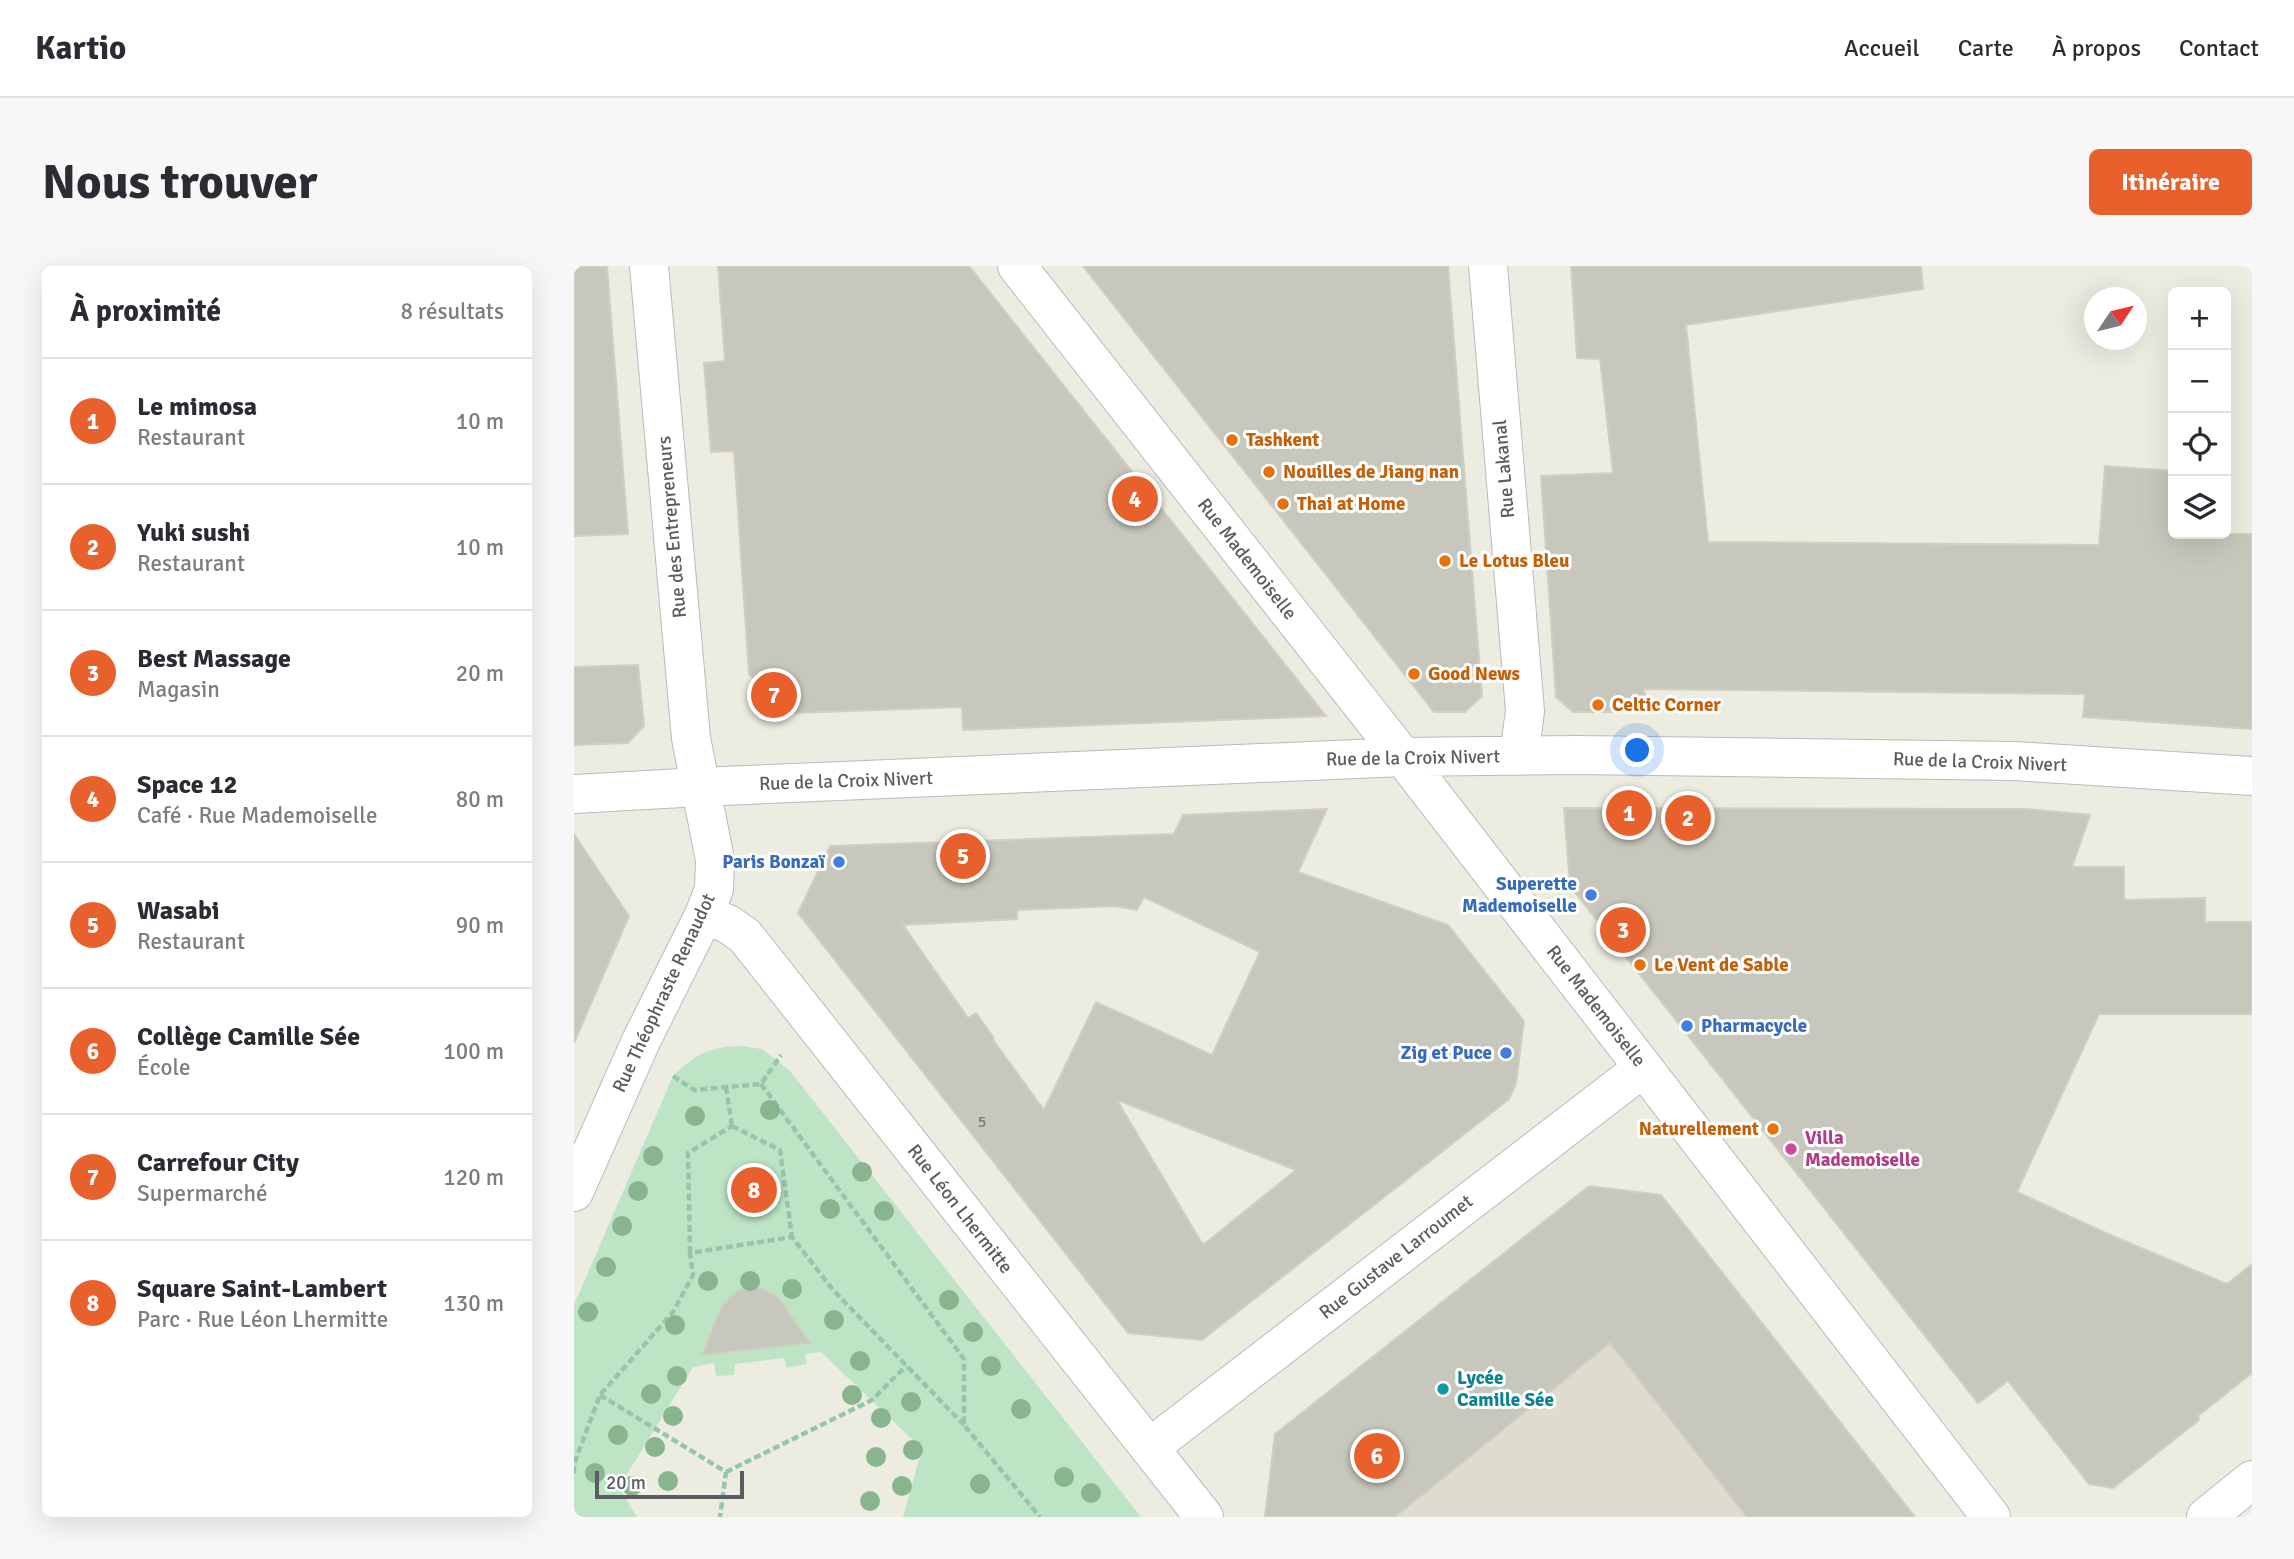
<!DOCTYPE html>
<html lang="fr">
<head>
<meta charset="utf-8">
<style>
  body { margin:0; font-family:Signika,sans-serif; background:#f7f7f7; color:#2b2b33 }
  .controls { position:absolute; right:21px; top:21px; display:grid; overflow:hidden; border-radius:10px; box-shadow:0 7px 28px #0002 }
  .controls button { width:63px; height:63px; display:grid; place-items:center; padding:0; border:0; border-bottom:2px solid #e1e1e2; background:#fff; color:#2b2b33; font:35px sans-serif }
  .compass { position:absolute; left:1510px; top:21px; width:63px; height:63px; border-radius:50%; background:#fff; box-shadow:0 7px 28px #0002; rotate:55deg }
  .scale { position:absolute; left:21px; bottom:18px; width:149px; box-sizing:border-box; padding-left:7px; border:4px solid #5a5c62; border-top:0; font-size:19px; line-height:24px; white-space:nowrap; color:#5a5c62; -webkit-text-stroke:5px #fff; paint-order:stroke }
  .you { position:absolute; left:1064px; top:485px; width:24px; height:24px; margin:-18px; border:5px solid #fff; border-radius:50%; background:#1a73e8; box-shadow:0 0 0 10px #1a73e833 }
  .badge { display:grid; place-items:center; width:46px; height:46px; border-radius:50%; background:#e8612c; color:#fff; font-size:23px; font-weight:700 }
  .pin { position:absolute; translate:-50% -50%; border:4px solid #fff; box-shadow:0 2px 7px #0006 }
  .list { margin:0; padding:0; list-style:none }
  h2 { display:flex; justify-content:space-between; align-items:center; height:91px; margin:0; padding:0 28px; font-size:30px }
  h2 small { font-size:23px; font-weight:400; color:#7c7c81 }
  .list li { display:grid; grid-template-columns:46px 1fr auto; gap:21px; align-items:center; box-sizing:border-box; height:126px; padding:0 28px; border-top:2px solid #e1e1e2 }
  .list b { display:block; font-size:26px; white-space:nowrap }
  .list p { margin:0; font-size:23px; white-space:nowrap; color:#7c7c81 }
  .list em { font-size:23px; font-style:normal; color:#7c7c81 }
  .icon { flex:none; width:38px; height:38px; fill:none; stroke:currentColor; stroke-width:2; stroke-linecap:round; stroke-linejoin:round }
  .map { position:relative; flex:none; width:1678px; height:1251px; overflow:hidden; border-radius:10px }
  header { display:flex; align-items:center; gap:42px; box-sizing:border-box; height:98px; padding:0 35px; background:#fff; border-bottom:2px solid #e1e1e2 }
  header strong { font-size:33px }
  nav { display:flex; gap:38px; margin-inline-start:auto; font-size:24px }
  .intro { display:flex; align-items:center; justify-content:space-between; box-sizing:border-box; height:168px; padding:0 42px }
  h1 { margin:0; font-size:49px }
  .button { padding:18px 32px; border-radius:10px; background:#e8612c; color:#fff; font-size:24px; font-weight:700 }
  main { display:flex; gap:42px; padding:0 42px }
  aside { flex:1; background:#fff; border-radius:10px; box-shadow:0 7px 28px #0002 }
  .map>svg:first-child { display:block }
</style>
</head>
<body>
<header>
<strong>Kartio</strong>
<nav><a>Accueil</a><a>Carte</a><a>À propos</a><a>Contact</a></nav>
</header>
<div class="intro"><h1>Nous trouver</h1><a class="button">Itinéraire</a></div>
<main>
<aside>
<h2>À proximité<small>8 résultats</small></h2>
<ul class="list">
<li><span class="badge">1</span><div><b>Le mimosa</b><p>Restaurant</p></div><em>10 m</em></li>
<li><span class="badge">2</span><div><b>Yuki sushi</b><p>Restaurant</p></div><em>10 m</em></li>
<li><span class="badge">3</span><div><b>Best Massage</b><p>Magasin</p></div><em>20 m</em></li>
<li><span class="badge">4</span><div><b>Space 12</b><p>Café · Rue Mademoiselle</p></div><em>80 m</em></li>
<li><span class="badge">5</span><div><b>Wasabi</b><p>Restaurant</p></div><em>90 m</em></li>
<li><span class="badge">6</span><div><b>Collège Camille Sée</b><p>École</p></div><em>100 m</em></li>
<li><span class="badge">7</span><div><b>Carrefour City</b><p>Supermarché</p></div><em>120 m</em></li>
<li><span class="badge">8</span><div><b>Square Saint-Lambert</b><p>Parc · Rue Léon Lhermitte</p></div><em>130 m</em></li>
</ul>
</aside>
<div class="map">
<svg width="1678" height="1251" viewBox="0 0 1678 1251">
  <rect width="100%" height="100%" fill="#edece1"/>
  <!-- education -->
  <path fill="#dddccf" d="M1015,920L1087,929L1341,1251H699L692,1242L701,1168Z"/>
  <!-- green -->
  <path fill="#bde5c5" d="M166,780L188,783L216,805L567,1251H329L348,1183L247,1086L231,1088L233,1098L213,1102L210,1092L161,1098L160,1109L142,1110L140,1097L119,1101L45,1221L63,1251H0V1039L99,810C122,788 134,781 166,780Z"/>
  <!-- building -->
  <path fill="#c7c7bd" stroke="#d1cfc0" stroke-width="2" fill-rule="evenodd" d="M0,0H33L54,268L0,270Z
    M144,0H395L752,450L389,464L388,441L220,447L175,408L160,185L137,186L130,97L151,95Z
    M509,0H874L908,430L891,446H860Z
    M997,0H1347L1349,23L1112,59L1134,276L1525,279L1531,200L1599,205V268H1678V463L1509,451L1511,428L1070,423L1073,446H999L982,431L967,210L1039,207L1026,93L1003,92Z
    M64,399L70,460L54,477L0,479V401Z
    M990,542L1452,543L1516,549L1498,601H1550V634L1631,632V656H1678V748H1525L1443,926L1534,968L1653,1018L1678,998V1107L1624,1150L1625,1154L1539,1222L1515,1218L1434,1115L1404,1137L996,620Z
    M753,543L724,606L874,659L950,755L942,818L935,833L628,1074L554,1067L224,647L256,580L600,568L609,549ZM570,631L686,686L638,789L522,736L470,844L419,774L420,772L402,747L394,752L329,659L443,653V644L541,640L563,644ZM543,834L722,904L629,979Z
    M0,568L55,650L0,777Z
    M1015,920L1087,929L1341,1251H1173L1036,1077L821,1251H691L701,1168Z
    M177,1022L189,1023L204,1031L236,1077L128,1089L148,1039L165,1024Z"/>
  <g fill="none" stroke-linecap="round" stroke-linejoin="round">
    <!-- minor casing -->
    <g stroke="#b9bac0" stroke-width="40">
      <path id="minor" d="M443,0L829,491L1417,1251
        M914,0L951,445L945,490
        M0,528L126,521L829,491L1004,489L1440,495L1678,510
        M130,649L154,658L171,670L630,1251
        M0,926L67,775L130,649L140,623L141,594L117,472L75,0
        M575,1182L1069,802
        M1632,1251L1678,1214"/>
    </g>
    <!-- path -->
    <path stroke="#96c5ae" stroke-width="4.5" stroke-dasharray="7 3.5" stroke-linecap="butt" d="M99,810L120,824L187,818L207,789
      M187,818L390,1093V1159L466,1251
      M152,821L158,860
      M158,860L206,884L218,971
      M116,987L114,887L158,860
      M26,1129L152,1206L146,1251
      M152,1206L298,1134L332,1100
      M0,1207V1198L26,1129L99,1046L119,1009L116,987L218,971L259,1024L390,1159"/>
    <!-- minor -->
    <use href="#minor" stroke="#fff" stroke-width="38"/>
  </g>
  <!-- trees -->
  <g fill="#88b48e">
    <circle cx="196" cy="844" r="10"/>
    <circle cx="121" cy="850" r="10"/>
    <circle cx="79" cy="890" r="10"/>
    <circle cx="288" cy="906" r="10"/>
    <circle cx="64" cy="925" r="10"/>
    <circle cx="256" cy="943" r="10"/>
    <circle cx="310" cy="945" r="10"/>
    <circle cx="48" cy="960" r="10"/>
    <circle cx="32" cy="1001" r="10"/>
    <circle cx="134" cy="1015" r="10"/>
    <circle cx="176" cy="1015" r="10"/>
    <circle cx="218" cy="1023" r="10"/>
    <circle cx="375" cy="1034" r="10"/>
    <circle cx="14" cy="1046" r="10"/>
    <circle cx="260" cy="1054" r="10"/>
    <circle cx="101" cy="1059" r="10"/>
    <circle cx="399" cy="1066" r="10"/>
    <circle cx="286" cy="1095" r="10"/>
    <circle cx="417" cy="1100" r="10"/>
    <circle cx="103" cy="1110" r="10"/>
    <circle cx="77" cy="1128" r="10"/>
    <circle cx="278" cy="1129" r="10"/>
    <circle cx="337" cy="1136" r="10"/>
    <circle cx="447" cy="1143" r="10"/>
    <circle cx="99" cy="1150" r="10"/>
    <circle cx="307" cy="1152" r="10"/>
    <circle cx="44" cy="1169" r="10"/>
    <circle cx="81" cy="1181" r="10"/>
    <circle cx="339" cy="1184" r="10"/>
    <circle cx="302" cy="1191" r="10"/>
    <circle cx="21" cy="1207" r="10"/>
    <circle cx="490" cy="1211" r="10"/>
    <circle cx="94" cy="1215" r="10"/>
    <circle cx="406" cy="1218" r="10"/>
    <circle cx="58" cy="1220" r="10"/>
    <circle cx="328" cy="1220" r="10"/>
    <circle cx="517" cy="1227" r="10"/>
    <circle cx="296" cy="1235" r="10"/>
  </g>
  <!-- markers -->
  <g fill="#e8710a" stroke="#fff" stroke-width="2.5">
    <circle cx="658" cy="174" r="7"/>
    <circle cx="695" cy="206" r="7"/>
    <circle cx="709" cy="238" r="7"/>
    <circle cx="871" cy="295" r="7"/>
    <circle cx="840" cy="408" r="7"/>
    <circle cx="1024" cy="439" r="7"/>
    <circle cx="1066" cy="699" r="7"/>
    <circle cx="1199" cy="863" r="7"/>
  </g>
  <g fill="#3f7fe0" stroke="#fff" stroke-width="2.5">
    <circle cx="265" cy="596" r="7"/>
    <circle cx="1017" cy="629" r="7"/>
    <circle cx="1113" cy="760" r="7"/>
    <circle cx="932" cy="787" r="7"/>
  </g>
  <circle fill="#d1479c" stroke="#fff" stroke-width="2.5" cx="1217" cy="883" r="7"/>
  <circle fill="#0f9aa8" stroke="#fff" stroke-width="2.5" cx="869" cy="1123" r="7"/>
  <g text-anchor="middle" dominant-baseline="central" stroke-width="6" stroke-linejoin="round" paint-order="stroke">
    <!-- number labels -->
    <g font-size="16" fill="#757779">
      <text x="408" y="856">5</text>
    </g>
    <!-- food labels -->
    <g font-size="19" font-weight="bold" fill="#c56008" stroke="#fff" text-anchor="start">
      <text x="672" y="174">Tashkent</text>
      <text x="709" y="206">Nouilles de Jiang nan</text>
      <text x="723" y="238">Thai at Home</text>
      <text x="885" y="295">Le Lotus Bleu</text>
      <text x="854" y="408">Good News</text>
      <text x="1038" y="439">Celtic Corner</text>
      <text x="1080" y="699">Le Vent de Sable</text>
      <text x="1185" y="863" text-anchor="end">Naturellement</text>
    </g>
    <!-- street labels -->
    <g font-size="19" fill="#5a5c62" stroke="#fff">
      <text transform="translate(930 203) rotate(-95)">Rue Lakanal</text>
      <text transform="translate(98 261) rotate(-95)">Rue des Entrepreneurs</text>
      <text transform="translate(673 293) rotate(52)">Rue Mademoiselle</text>
      <text transform="translate(839 492) rotate(-1)">Rue de la Croix Nivert</text>
      <text transform="translate(1406 496) rotate(2)">Rue de la Croix Nivert</text>
      <text transform="translate(272 515) rotate(-2)">Rue de la Croix Nivert</text>
      <text transform="translate(90 727) rotate(-65)">Rue Théophraste Renaudot</text>
      <text transform="translate(1022 740) rotate(52)">Rue Mademoiselle</text>
      <text transform="translate(386 943) rotate(52)">Rue Léon Lhermitte</text>
      <text transform="translate(822 991) rotate(-38)">Rue Gustave Larroumet</text>
    </g>
    <!-- shop labels -->
    <g font-size="19" font-weight="bold" fill="#366cbe" stroke="#fff" text-anchor="end">
      <text x="251" y="596">Paris Bonzaï</text>
      <text x="1003" y="618">Superette<tspan x="1003" dy="22">Mademoiselle</tspan></text>
      <text x="1127" y="760" text-anchor="start">Pharmacycle</text>
      <text x="918" y="787">Zig et Puce</text>
    </g>
    <!-- hotel labels -->
    <g font-size="19" font-weight="bold" fill="#b23c85" stroke="#fff" text-anchor="start">
      <text x="1231" y="872">Villa<tspan x="1231" dy="22">Mademoiselle</tspan></text>
    </g>
    <!-- culture labels -->
    <g font-size="19" font-weight="bold" fill="#0d838f" stroke="#fff" text-anchor="start">
      <text x="883" y="1112">Lycée<tspan x="883" dy="22">Camille Sée</tspan></text>
    </g>
  </g>
</svg>
<div class="controls">
<button>+</button>
<button>−</button>
<button><svg class="icon" aria-label="locate" viewBox="0 0 24 24"><circle cx="12" cy="12" r="6"/><path d="M12 2v4M12 18v4M2 12h4M18 12h4"/></svg></button>
<button><svg class="icon" aria-label="layers" viewBox="0 0 24 24"><path d="M12 4l9 5-9 5-9-5zM3 14l9 5 9-5"/></svg></button>
</div>
<svg class="compass" viewBox="-18 -18 36 36"><path d="M0-13l5 13h-10z" fill="#e53935"/><path d="M0 13l5-13h-10z" fill="#7c7c81"/></svg>
<div class="scale">20 m</div>
<div class="you"></div>
<div class="pin badge" style="left:1055px;top:547px">1</div>
<div class="pin badge" style="left:1114px;top:552px">2</div>
<div class="pin badge" style="left:1049px;top:664px">3</div>
<div class="pin badge" style="left:561px;top:233px">4</div>
<div class="pin badge" style="left:389px;top:590px">5</div>
<div class="pin badge" style="left:803px;top:1190px">6</div>
<div class="pin badge" style="left:200px;top:429px">7</div>
<div class="pin badge" style="left:180px;top:924px">8</div>
</div>
</main>
</body>
</html>
